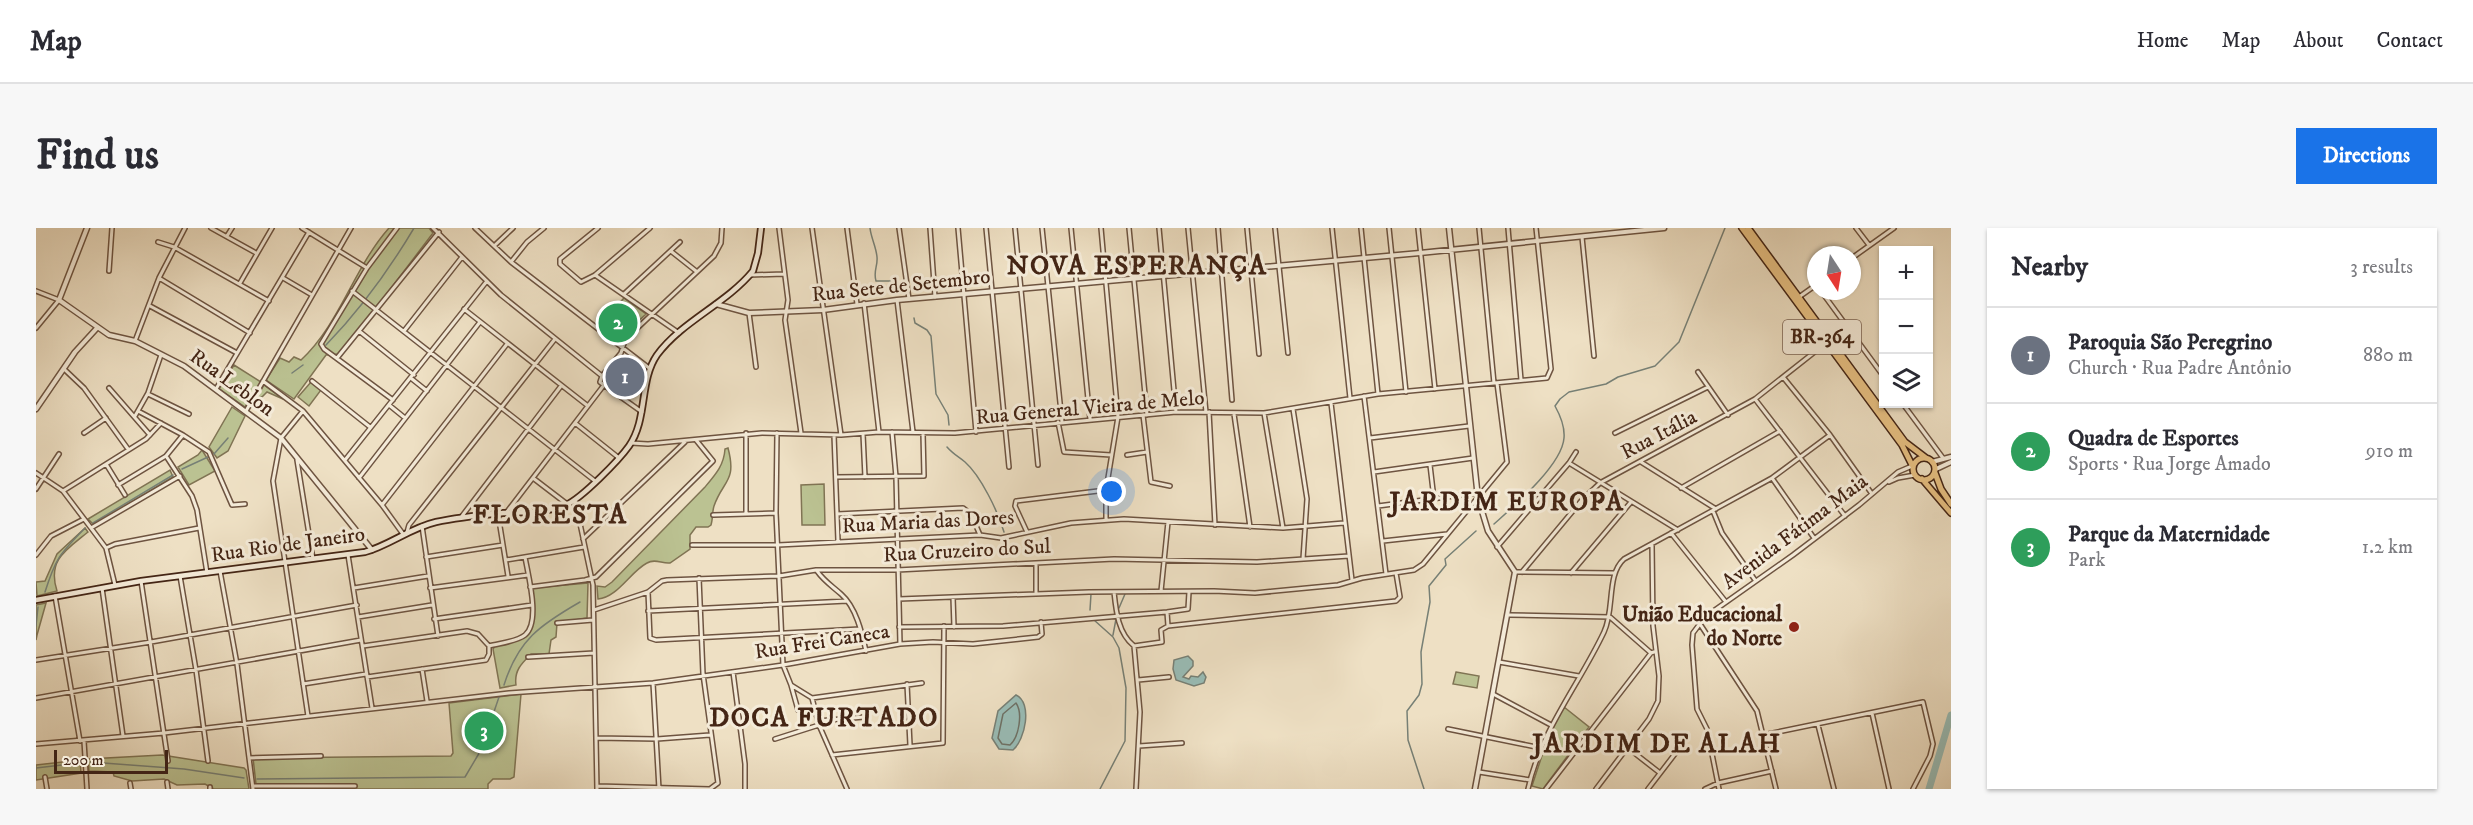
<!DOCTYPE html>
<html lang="en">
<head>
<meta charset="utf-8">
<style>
  body { margin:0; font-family:"IM FELL DW Pica",serif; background:#f7f7f7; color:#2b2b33 }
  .controls { position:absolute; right:18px; top:18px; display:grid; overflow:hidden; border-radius:0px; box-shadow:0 2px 4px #0004 }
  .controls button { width:54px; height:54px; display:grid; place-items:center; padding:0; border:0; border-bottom:2px solid #e1e1e2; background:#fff; color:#2b2b33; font:30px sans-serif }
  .compass { position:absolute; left:1771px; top:18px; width:54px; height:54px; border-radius:50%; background:#fff; box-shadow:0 2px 4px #0004; rotate:168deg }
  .scale { position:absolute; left:18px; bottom:15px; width:114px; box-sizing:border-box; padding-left:6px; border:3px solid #442515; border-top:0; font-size:16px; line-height:21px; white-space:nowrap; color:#442515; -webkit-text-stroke:4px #f4ebd9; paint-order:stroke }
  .you { position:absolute; left:1076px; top:264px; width:21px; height:21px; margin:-15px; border:4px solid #fff; border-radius:50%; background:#1a73e8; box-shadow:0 0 0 9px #1a73e833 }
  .badge { display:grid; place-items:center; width:39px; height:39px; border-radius:50%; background:#1a73e8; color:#fff; font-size:20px; font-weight:700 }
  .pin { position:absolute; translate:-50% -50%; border:3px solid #fff; box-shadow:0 2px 6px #0006 }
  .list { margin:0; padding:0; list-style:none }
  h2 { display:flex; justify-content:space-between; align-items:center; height:78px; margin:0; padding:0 24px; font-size:26px }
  h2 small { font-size:20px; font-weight:400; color:#7c7c81 }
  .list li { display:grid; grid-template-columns:39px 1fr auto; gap:18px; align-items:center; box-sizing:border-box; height:96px; padding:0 24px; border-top:2px solid #e1e1e2 }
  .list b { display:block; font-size:22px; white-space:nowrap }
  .list p { margin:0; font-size:20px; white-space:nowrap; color:#7c7c81 }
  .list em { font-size:20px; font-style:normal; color:#7c7c81 }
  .icon { flex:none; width:33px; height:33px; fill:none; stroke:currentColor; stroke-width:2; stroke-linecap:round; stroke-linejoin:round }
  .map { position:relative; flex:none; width:1915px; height:561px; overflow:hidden; border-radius:0px }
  header { display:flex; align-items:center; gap:36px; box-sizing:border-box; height:84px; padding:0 30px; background:#fff; border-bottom:2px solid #e1e1e2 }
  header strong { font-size:28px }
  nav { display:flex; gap:33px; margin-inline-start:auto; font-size:21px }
  .intro { display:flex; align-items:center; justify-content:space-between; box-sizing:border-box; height:144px; padding:0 36px }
  h1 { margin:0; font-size:42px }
  .button { padding:15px 27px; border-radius:0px; background:#1a73e8; color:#fff; font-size:21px; font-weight:700 }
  main { display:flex; gap:36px; padding:0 36px }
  aside { flex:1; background:#fff; border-radius:0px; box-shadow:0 2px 4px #0004 }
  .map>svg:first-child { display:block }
</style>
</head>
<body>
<header>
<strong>Map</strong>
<nav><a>Home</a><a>Map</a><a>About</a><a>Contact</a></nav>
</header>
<div class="intro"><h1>Find us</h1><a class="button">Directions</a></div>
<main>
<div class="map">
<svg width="1915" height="561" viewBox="0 0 1915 561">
  <rect width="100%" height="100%" fill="#eee0c4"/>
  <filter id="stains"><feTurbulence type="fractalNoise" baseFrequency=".00333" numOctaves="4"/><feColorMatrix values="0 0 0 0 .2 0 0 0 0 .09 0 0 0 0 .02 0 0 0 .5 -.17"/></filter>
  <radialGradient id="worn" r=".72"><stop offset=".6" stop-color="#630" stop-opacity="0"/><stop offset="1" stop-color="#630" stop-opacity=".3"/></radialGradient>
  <!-- green -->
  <path fill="#bbc292" stroke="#807454" stroke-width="1.5" d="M353,0H393L397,5L346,72L302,126L290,127L258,171L230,152L244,130L253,134L258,129L265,132C304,96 318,39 353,0Z
    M588,70L610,86L591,104L585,116L562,98Z
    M198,137L225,154L209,179L183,161Z
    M275,154L285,162L273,178L262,169Z
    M228,157L247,171L231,164L226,169H221L215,180Z
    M196,179L209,188L192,223L181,230L173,219Z
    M692,220C701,254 687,252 678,278C676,284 677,291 675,297L672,299H660L654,307V321L634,335C626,336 619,330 611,335C594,344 582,369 562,371L561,358L569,359L576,354L669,259C680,246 688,237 689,221Z
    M166,222L179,243L153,257L142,239L162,227Z
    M134,242L137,249L58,297L52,291Z
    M788,256L789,297H766L765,257Z
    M49,300L52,304C30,322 11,332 21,363L1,368L0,354L9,353L21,326Z
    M552,355L551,390L521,395L520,409L515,412L513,426H495C485,436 478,443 480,457L464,460L457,421L459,418C478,413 500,408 498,384C498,376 495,368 496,360Z
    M10,375L1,407L0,412V377Z
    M1420,444L1443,448L1441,460L1417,456Z
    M485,466L478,549L474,551H457L452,556V561H318V556H220L217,530L415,528L417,525L413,475Z
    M1528,479L1553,499L1507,561L1496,558C1505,530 1513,504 1528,479Z
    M126,527L208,540L210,542L213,561H178L169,556L141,557L128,551L96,553L78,548L77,544L53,543L52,531Z
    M44,532L45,545L0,552V537Z"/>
  <!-- water -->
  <path fill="#99bdb7" stroke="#778076" stroke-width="1.5" d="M1152,428L1157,433V438L1147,449L1153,451L1155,448L1162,449L1167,444L1170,449L1168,455L1158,458L1140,452L1137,441L1138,432Z
    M980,467C997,475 989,512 977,522L963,521L956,510L962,483Z"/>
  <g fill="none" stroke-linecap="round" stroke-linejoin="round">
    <!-- shore -->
    <path stroke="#6e7166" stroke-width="1.5" d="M980,475C987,485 983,509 974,517L966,516L962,510L967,486Z"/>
    <!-- stream -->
    <path stroke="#778076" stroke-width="1.5" d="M834,0C835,10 840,18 841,29C842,38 837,43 840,53H859L868,64
      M878,90L879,95L891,102L895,108L900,166L912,187L913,197
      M290,117C324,82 353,42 378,0
      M256,145L267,137
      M911,219C917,226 923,229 929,234C945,248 962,284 968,304
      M178,226L192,210
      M146,241L172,229
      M57,295L137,247
      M1458,296C1478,278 1526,237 1528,210C1529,199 1524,187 1519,178L1524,171L1533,164L1570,156L1582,149L1619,138L1643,114L1689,0
      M9,364C20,329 24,326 49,300
      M1083,380L1089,366
      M1054,382L1055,366
      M1058,392L1077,409L1083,420L1090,460L1089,513L1064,561
      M0,398L2,379
      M1077,407L1080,391
      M468,457C482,412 504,397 544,374
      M54,534L148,541L208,550
      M0,540L43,535
      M221,551L429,549L445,522L463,469
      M1388,561L1372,512L1371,483L1383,467L1386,456L1385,424L1394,374L1393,358L1410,337L1409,331L1440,303"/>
    <!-- river -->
    <path stroke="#99bdb7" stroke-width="7" d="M1893,561L1915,487"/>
    <!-- minor casing -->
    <g stroke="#6e5441" stroke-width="6">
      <path id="minor" d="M175,0L220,25
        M266,0L331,40
        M397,0L465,67L566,148L564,154L568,157L606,184
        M439,0L475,34L613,140
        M562,0L524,31V36L545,54L559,47L614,0
        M743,0L752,72L749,92L765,205
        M776,0L805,207
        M811,0L821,76
        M863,0L873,71
        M894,0L899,69
        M922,0L940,204
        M950,0L973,239
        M979,0L1002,237
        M1006,0L1026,194
        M1035,0L1054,191
        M1065,0L1082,189L1070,262V292
        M1093,0L1111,187
        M1123,0L1140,184
        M1152,0L1170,184
        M1182,0L1196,172
        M1211,0L1223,126
        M1239,0L1252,125
        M1296,0L1314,170
        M1325,0L1342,166
        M1353,0L1370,164
        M1382,0L1399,161
        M1443,0L1458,155
        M1472,0L1485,152
        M1820,0L1833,17
        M191,8L196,0
        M1546,9L1558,128
        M122,14L138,19L233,73
        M458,18L477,0
        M636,24L660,43
        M1816,30L1858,0
        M475,34L491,14L508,0
        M73,43L76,0
        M559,47L643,105
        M714,47L748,46
        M123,50L214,105
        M247,50L276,67
        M204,55L236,0
        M0,63L23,72L0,100
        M316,63L559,253
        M1785,63L1848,149
        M588,66L644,14
        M1763,69L1780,57
        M861,72L877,204
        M828,75L843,204
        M114,78L201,125
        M428,81L552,178
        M713,85L720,139
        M323,103L378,147
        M368,103L426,29
        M99,113L123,50L149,0
        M301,130L403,4
        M28,141L48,160L92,221
        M1662,144L1692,187
        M566,148L585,125L589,112L595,106L678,28L685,15L686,0
        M1747,149L1794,207L1836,266
        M376,151L391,163
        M227,153L267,183L346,277L367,306
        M276,153L334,199
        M73,160L114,207
        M180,161L273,4
        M112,166L153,186
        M1328,168L1350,346
        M1719,171L1809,288
        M357,172L288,121L285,116L331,40L361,0
        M1295,175L1316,352
        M1867,176L1907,230
        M353,177L369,190
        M1257,181L1271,271L1267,331
        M102,183L147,207L173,224L196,277L209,276
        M210,183L315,0
        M267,183L245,210L237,253L272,488
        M1173,184L1179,297
        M1228,185L1247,300
        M1198,186L1214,299
        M1107,187L1115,254L1134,258
        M99,188L112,165L125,127
        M1022,194L1028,224L1075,227
        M539,195L583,230
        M856,204L860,249L864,416
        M48,205L70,190
        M741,205L740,285L747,437L755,457L776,470L783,497L811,561
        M1579,205L1672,159
        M827,206L829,249
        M798,207L802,313
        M1334,210L1433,198
        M595,215L612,216L726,205L805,207L843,204L919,205L1140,184L1228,185L1342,166L1511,150L1515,141L1500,0
        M1091,227L1111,224
        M130,228L156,268L161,282L171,345
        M261,232L277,331
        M309,232L451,53
        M1605,234L1680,281
        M1533,235L1642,302
        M70,236L89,267
        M1394,237L1398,271
        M1338,244L1437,230
        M0,245L27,263L55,300L70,320L79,357
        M800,249L888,248L887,205
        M323,250L444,94
        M497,250L531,276
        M1736,250L1778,310
        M1853,254L1862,250L1879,247
        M82,257L130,228L147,207
        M1645,260L1744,203
        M0,261L23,226
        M27,263L110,211L125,195
        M539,272L557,357L561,561
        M346,277L471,116
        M1342,278L1441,265
        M1677,283L1686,305L1719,352
        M470,285L568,157
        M462,286L472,348
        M710,286V205
        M801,286L927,280L935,286L944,307
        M677,287L740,285
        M426,288L525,158
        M386,298L402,408
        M55,300L144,248
        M371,304L373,297L519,111
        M991,304L979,278L980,273L1070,262
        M1635,305L1690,374
        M547,311L649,214
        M1347,313L1411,306
        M656,317H742L944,307L965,310L1035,295L1088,291L1247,300L1308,295
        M1461,319L1533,235L1540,224
        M70,320L79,316L163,300
        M0,327L15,308L48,291
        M312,327L336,480
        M390,329L467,317
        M470,332L548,319
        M184,343L201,436L217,561
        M781,343C788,353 796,358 805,366C820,379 826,405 830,423
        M1479,344L1578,345
        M1486,344L1546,272L1564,255L1719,171L1790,115
        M1535,345L1595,274
        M144,348L160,442L172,533
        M105,353L132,533
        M494,359L549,352L560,349L677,233L660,212
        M66,360L87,508
        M318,360L392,348
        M394,360L492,347
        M1125,363L1132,294
        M612,364L614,410L620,412L824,401
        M1078,364C1080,383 1082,405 1098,418
        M1000,366V336
        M19,368L44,513
        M917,369L918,399
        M863,371L1053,364L1178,363L1219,365L1302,357L1326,350L1378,342L1387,336L1471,234L1461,155
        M558,382L612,364L626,353L631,352L743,348L780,342H861L1078,331L1221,334L1313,328
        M612,383L811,373
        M1473,387L1574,389L1615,425
        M322,389L396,377
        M398,391L496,377
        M521,395L557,392
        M1664,396L1721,483L1740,561
        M1132,398L1360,373L1364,369L1360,345
        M863,399L967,398L1131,384L1152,381L1153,364
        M327,418L431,403L442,406L453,418
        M453,418C464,415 480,414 489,407C505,394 492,347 489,329
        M1098,418L1104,484L1100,561
        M1098,418L1126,414L1125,402L1132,398L1131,384
        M492,429L558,425
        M0,432L115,414L321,377
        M1463,434L1543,448
        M386,441L391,473
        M697,444L709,536V561
        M331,449L450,432L453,426V418
        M1102,452L1133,449
        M617,455L623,561
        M267,456L330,446
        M871,456L874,517
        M755,457L762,482
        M1457,466L1515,497
        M0,470L325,412
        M776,470L886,455
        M1836,485L1853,561
        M782,493L828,489
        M1782,497L1798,561
        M1412,501L1505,520
        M1727,507L1887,474L1897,516L1894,528L1877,561
        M560,510L621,511L674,507
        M739,511L783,497
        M48,513L51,561
        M0,516L128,505L473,465L617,455L747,437L864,416L897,414L937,416L1002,409L1006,406L1005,394
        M1103,518L1146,515
        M1592,520L1624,545
        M796,527L907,515L908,398
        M213,530L285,528
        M1443,544L1494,552
        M9,549L11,561
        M131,554L132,561
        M94,555L95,561
        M217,558H319
        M561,558L674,561L682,555L667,446L663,350
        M174,559V561
        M1492,561C1505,502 1543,457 1568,404C1579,381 1570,347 1588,331L1736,250L1794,207
        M1510,561L1615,425L1618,424
        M1560,561L1613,491L1622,473L1623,448L1617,398L1616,316
        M1612,561L1645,518
        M1669,561L1682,555L1736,543
        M1683,561L1671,501L1661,481L1656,417L1657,405L1669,389L1757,327L1823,277L1862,244L1876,238"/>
    </g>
    <!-- tertiary casing -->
    <g stroke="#6e5441" stroke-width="7">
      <path id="tertiary" d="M51,0L23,72L73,107L99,113L148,138L245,210L336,322
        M1413,0L1442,270L1452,303L1479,344L1439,561
        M680,76L713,85L787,82L861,72L1384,25L1628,0
        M0,181L39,124L61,100
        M1896,234L1915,229
        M1900,241L1915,234"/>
    </g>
    <!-- secondary casing -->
    <g stroke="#442515" stroke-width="8">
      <path id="secondary" d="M0,372L105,353L329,324C354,317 374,300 400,294C422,289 445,287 467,285C489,284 510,285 530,277C546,270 583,232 593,218C612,191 603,153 621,127C646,93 690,76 717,43L722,25L725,0"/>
    </g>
    <!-- primary casing -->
    <g stroke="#442515" stroke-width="8">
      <path id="primary" d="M1706,0L1866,217L1876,237
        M1712,0L1869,214L1890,230
        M1877 241a11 11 0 1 1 22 0a11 11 0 1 1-22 0Z
        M1899,245L1905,261L1915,276
        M1886,251L1915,285"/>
    </g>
    <!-- minor -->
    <use href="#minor" stroke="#f4ebd9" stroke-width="3"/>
    <!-- tertiary -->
    <use href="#tertiary" stroke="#f4ebd9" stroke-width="4"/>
    <!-- secondary -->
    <use href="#secondary" stroke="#f4ebd9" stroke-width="4.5"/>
    <!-- primary -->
    <use href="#primary" stroke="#e7c082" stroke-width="5"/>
  </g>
  <!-- markers -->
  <circle fill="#8f2418" stroke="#f4ebd9" stroke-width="2" cx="1758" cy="399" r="6"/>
  <g text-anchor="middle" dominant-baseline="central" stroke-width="6" stroke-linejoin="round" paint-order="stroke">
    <!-- shield labels -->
    <rect fill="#f4ebd9" stroke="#796050" stroke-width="1.5" x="1747" y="92" width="78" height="34" rx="4.5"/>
    <g font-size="20" font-weight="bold" fill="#442515">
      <text x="1786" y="109">BR-364</text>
    </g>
    <!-- street labels -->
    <g font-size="21" fill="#442515" stroke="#f4ebd9">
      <text transform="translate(865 58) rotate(-6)">Rua Sete de Setembro</text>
      <text transform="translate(196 155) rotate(36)">Rua Leblon</text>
      <text transform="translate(1054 180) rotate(-5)">Rua General Vieira de Melo</text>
      <text transform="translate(1623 207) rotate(-28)">Rua Itália</text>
      <text transform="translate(892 294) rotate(-3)">Rua Maria das Dores</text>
      <text transform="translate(1759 304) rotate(-37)">Avenida Fátima Maia</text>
      <text transform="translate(252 317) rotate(-8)">Rua Rio de Janeiro</text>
      <text transform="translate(931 323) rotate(-3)">Rua Cruzeiro do Sul</text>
      <text transform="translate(786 414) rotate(-9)">Rua Frei Caneca</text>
    </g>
    <!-- poi labels -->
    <g font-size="21" font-weight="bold" fill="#442515" stroke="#f4ebd9" text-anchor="end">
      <text x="1746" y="387">União Educacional<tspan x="1746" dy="24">do Norte</tspan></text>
    </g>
    <!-- district labels -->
    <g font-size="27" font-weight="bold" letter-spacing="1.5" fill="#442515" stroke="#f4ebd9">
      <text x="1101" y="38">NOVA ESPERANÇA</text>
      <text x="1471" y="274">JARDIM EUROPA</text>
      <text x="514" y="287">FLORESTA</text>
      <text x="788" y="490">DOCA FURTADO</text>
      <text x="1621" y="516">JARDIM DE ALAH</text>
    </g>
  </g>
  <rect width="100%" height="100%" filter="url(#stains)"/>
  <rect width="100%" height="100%" fill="url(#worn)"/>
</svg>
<div class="controls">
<button>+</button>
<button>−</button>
<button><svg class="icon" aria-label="layers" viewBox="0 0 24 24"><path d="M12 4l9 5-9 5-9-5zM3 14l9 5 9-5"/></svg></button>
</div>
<svg class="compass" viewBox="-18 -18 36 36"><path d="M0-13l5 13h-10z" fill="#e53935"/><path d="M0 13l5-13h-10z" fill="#7c7c81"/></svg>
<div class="scale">200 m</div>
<div class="you"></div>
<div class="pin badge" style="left:589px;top:149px;background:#6b7280">1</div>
<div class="pin badge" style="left:582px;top:95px;background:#2e9e5b">2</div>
<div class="pin badge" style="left:448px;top:503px;background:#2e9e5b">3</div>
</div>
<aside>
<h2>Nearby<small>3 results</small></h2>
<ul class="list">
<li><span class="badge" style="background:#6b7280">1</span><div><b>Paroquia São Peregrino</b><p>Church · Rua Padre Antônio</p></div><em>880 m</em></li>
<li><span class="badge" style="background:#2e9e5b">2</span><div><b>Quadra de Esportes</b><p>Sports · Rua Jorge Amado</p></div><em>910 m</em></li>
<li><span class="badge" style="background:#2e9e5b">3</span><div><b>Parque da Maternidade</b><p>Park</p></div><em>1.2 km</em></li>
</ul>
</aside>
</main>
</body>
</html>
